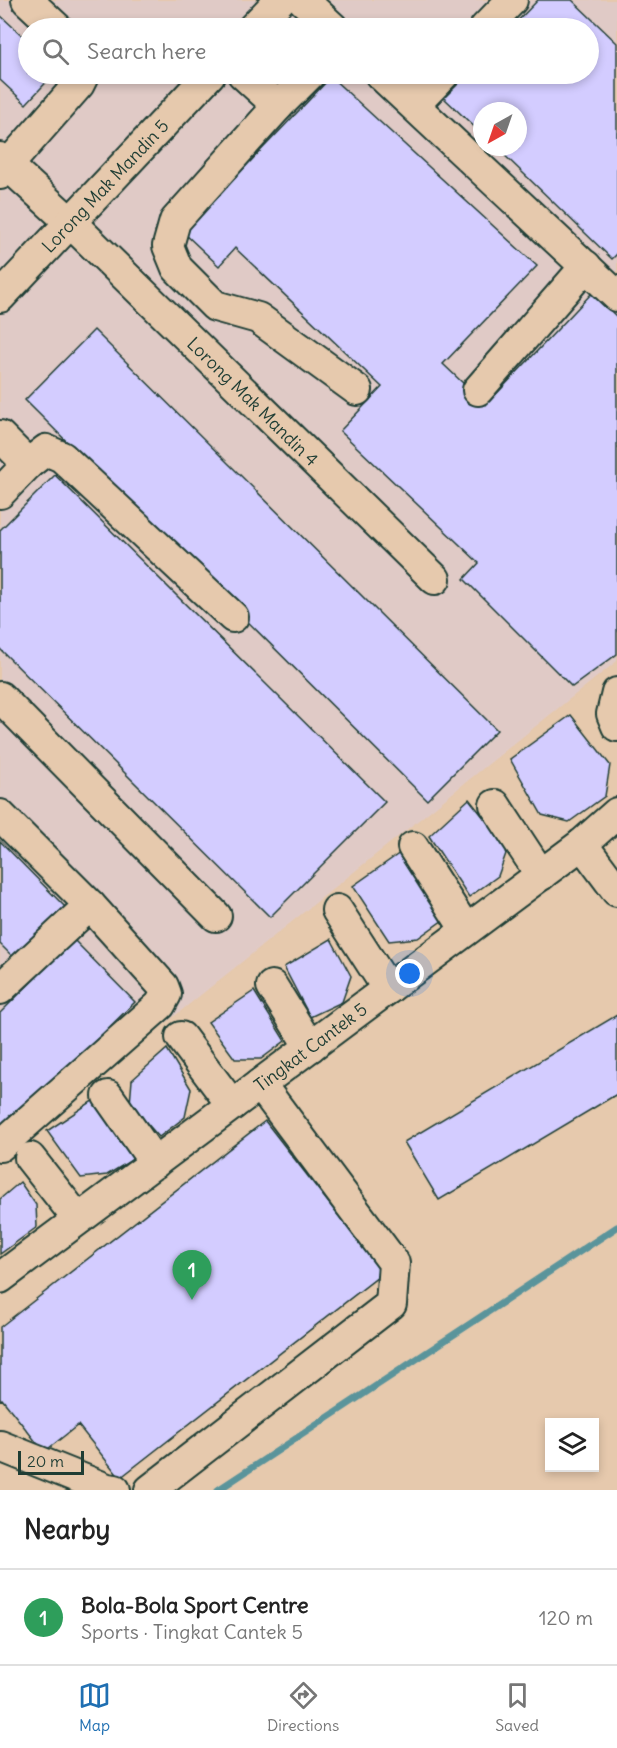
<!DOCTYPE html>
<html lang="en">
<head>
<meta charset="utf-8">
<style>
  body { margin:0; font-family:Delius,sans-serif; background:#f6f6f6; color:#222 }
  .controls { position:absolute; right:18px; bottom:18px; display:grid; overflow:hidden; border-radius:0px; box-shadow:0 3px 9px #0003 }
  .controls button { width:54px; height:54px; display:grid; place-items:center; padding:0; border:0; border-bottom:2px solid #e0e0e0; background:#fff; color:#222; font:30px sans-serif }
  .compass { position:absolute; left:473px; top:102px; width:54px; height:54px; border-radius:50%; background:#fff; box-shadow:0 3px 9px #0003; rotate:220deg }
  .scale { position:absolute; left:18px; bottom:15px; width:66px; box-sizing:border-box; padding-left:6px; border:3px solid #1f3d34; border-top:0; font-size:16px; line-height:21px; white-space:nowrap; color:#1f3d34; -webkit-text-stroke:4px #e6c9ad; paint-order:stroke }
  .you { position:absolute; left:410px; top:974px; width:21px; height:21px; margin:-15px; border:4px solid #fff; border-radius:50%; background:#1a73e8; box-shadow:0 0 0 9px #1a73e833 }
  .badge { display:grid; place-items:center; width:39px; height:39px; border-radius:50%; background:#1f6fb2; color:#fff; font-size:20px; font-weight:700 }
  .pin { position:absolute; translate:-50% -50px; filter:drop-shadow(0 2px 3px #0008) }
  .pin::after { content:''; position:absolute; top:32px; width:21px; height:18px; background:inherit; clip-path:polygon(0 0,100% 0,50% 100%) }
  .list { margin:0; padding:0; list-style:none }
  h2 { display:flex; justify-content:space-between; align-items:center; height:78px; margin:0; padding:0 24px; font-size:26px }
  h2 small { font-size:20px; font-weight:400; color:#767676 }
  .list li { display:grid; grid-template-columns:39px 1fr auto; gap:18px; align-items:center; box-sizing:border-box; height:96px; padding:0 24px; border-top:2px solid #e0e0e0 }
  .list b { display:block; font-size:22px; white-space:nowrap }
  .list p { margin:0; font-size:20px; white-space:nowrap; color:#767676 }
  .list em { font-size:20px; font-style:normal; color:#767676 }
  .icon { flex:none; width:33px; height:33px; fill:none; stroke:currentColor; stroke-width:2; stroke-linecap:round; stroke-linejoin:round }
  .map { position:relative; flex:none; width:617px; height:1490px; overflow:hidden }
  .search { position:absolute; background:#fff; box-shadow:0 3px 9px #0003; left:18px; right:18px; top:18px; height:66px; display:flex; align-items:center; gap:15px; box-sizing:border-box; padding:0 21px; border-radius:33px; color:#767676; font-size:22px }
  .sheet { height:174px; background:#fff }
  nav { display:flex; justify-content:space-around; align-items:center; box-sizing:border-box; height:84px; border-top:2px solid #e0e0e0; background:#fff; font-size:16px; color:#767676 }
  nav a { display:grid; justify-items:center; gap:3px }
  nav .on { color:#1f6fb2 }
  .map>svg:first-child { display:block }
</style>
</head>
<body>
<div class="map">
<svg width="617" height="1490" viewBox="0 0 617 1490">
  <rect width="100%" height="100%" fill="#e6c9ad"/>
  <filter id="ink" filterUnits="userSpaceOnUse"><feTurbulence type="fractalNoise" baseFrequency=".0167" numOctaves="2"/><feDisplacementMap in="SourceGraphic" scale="12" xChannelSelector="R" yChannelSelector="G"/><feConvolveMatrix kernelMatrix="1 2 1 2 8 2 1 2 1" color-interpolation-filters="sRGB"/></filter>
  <g filter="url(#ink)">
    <!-- built -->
    <path fill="#e0cac6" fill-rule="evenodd" d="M0,0H617V661L0,1156ZM28,28H588V74H28ZM482,111H518V147H482Z"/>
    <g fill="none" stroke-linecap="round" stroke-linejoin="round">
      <!-- stream -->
      <path stroke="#5a949b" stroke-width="7" d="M218,1490L617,1227"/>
    </g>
    <!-- building -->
    <path fill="#d3ccff" stroke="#1f3d34" stroke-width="1.5" d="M538,0H572L617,43V254L612,259L496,147H518V111H482V134L444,98L468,74H588V28H511Z
      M0,15L28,41V74H54L26,104L0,80Z
      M331,77L537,266L443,364L486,405L592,293L617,317V654L572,687L464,579L479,563L340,431L382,387L235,248L219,266L183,232Z
      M94,330L497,730L427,800L25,400Z
      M55,475L385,802L270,917L0,649V530Z
      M571,715L610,765L605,796L569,822L542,815L510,759Z
      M469,799L508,848L498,876L469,897L429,836Z
      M0,841L70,912L19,963L0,944Z
      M400,853L443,920L418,938L389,941L353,886Z
      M331,939L351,976L342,1002L310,1017L284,967Z
      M74,940L135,1002L0,1134V1013Z
      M254,991L285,1041L261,1059H235L208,1022Z
      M617,1015V1094L439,1200L404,1142Z
      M167,1049L191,1089L185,1117L159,1137L130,1104L132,1080Z
      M94,1100L135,1158L107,1175L81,1178L47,1131Z
      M265,1121L383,1273L120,1478L78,1425L44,1452L2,1399L0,1400V1327Z
      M20,1182L36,1205L37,1227L0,1254V1199Z"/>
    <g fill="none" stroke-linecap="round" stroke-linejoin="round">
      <!-- minor casing -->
      <g stroke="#1f3d34" stroke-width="34">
        <g id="minor">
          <path d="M27,0L57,28"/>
          <path d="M303,0L333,28"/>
          <path d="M253,28L280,0"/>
          <path d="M485,28L512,0"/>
          <path d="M243,74L278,106L175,221L168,246L177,268L215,306L258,318L357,390"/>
          <path d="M380,74L617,296"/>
          <path d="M414,105L444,74"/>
          <path d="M278,106L310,74"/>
          <path id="s1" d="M0,158L70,222L435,579"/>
          <path d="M0,174L79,84L84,74"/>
          <path id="s2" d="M0,297L210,74"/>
          <path d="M478,390L586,266"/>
          <path d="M0,436L28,464L0,493"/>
          <path d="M28,464L46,450L62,457L233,617"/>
          <path d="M617,693L612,714L617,726"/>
          <path d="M0,697L216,916"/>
          <path d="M495,805L541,875"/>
          <path d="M0,815L90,905L0,989"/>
          <path d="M582,844L617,891"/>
          <path d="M413,847L466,930"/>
          <path d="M337,910L388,989"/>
          <path d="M272,986L310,1047"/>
          <path d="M181,1037L232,1105"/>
          <path d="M108,1096L155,1163"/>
          <path d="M0,1146L160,1005L166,994L163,986L90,905"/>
          <path d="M30,1158L78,1219"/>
          <path id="s3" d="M0,1278L582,844L617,813"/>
          <path d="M0,1446L107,1489L115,1490"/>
          <path d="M150,1490L391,1304L394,1263L260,1084"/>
        </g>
      </g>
      <!-- minor -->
      <use href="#minor" stroke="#e6c9ad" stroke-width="30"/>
    </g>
  </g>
  <g text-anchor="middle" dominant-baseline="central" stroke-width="4.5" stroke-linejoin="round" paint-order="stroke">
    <!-- street labels -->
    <g font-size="18" fill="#1f3d34" stroke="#e6c9ad">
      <text stroke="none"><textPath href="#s2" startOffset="153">Lorong Mak Mandin 5</textPath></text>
      <text stroke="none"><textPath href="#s1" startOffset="351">Lorong Mak Mandin 4</textPath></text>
      <text stroke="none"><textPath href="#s3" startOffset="387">Tingkat Cantek 5</textPath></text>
    </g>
  </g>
</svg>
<div class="controls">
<button><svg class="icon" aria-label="layers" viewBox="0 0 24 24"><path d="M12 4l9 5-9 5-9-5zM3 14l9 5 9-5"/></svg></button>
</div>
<svg class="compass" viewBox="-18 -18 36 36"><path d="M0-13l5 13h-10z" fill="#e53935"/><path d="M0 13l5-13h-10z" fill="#767676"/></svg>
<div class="scale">20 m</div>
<div class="you"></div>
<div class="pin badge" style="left:192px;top:1300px;background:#2e9e5b">1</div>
<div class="search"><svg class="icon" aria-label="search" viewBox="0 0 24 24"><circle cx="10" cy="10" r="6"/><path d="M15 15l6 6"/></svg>Search here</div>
</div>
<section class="sheet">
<h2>Nearby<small></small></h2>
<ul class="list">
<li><span class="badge" style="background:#2e9e5b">1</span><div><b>Bola-Bola Sport Centre</b><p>Sports · Tingkat Cantek 5</p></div><em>120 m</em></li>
</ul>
</section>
<nav>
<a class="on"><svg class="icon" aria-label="map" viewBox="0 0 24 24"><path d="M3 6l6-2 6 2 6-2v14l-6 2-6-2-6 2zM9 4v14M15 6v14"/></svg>Map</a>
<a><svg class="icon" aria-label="directions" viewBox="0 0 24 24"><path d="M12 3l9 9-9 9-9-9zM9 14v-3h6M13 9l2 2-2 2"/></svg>Directions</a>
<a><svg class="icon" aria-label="saved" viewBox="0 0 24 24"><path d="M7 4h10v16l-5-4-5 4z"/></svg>Saved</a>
</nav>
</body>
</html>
